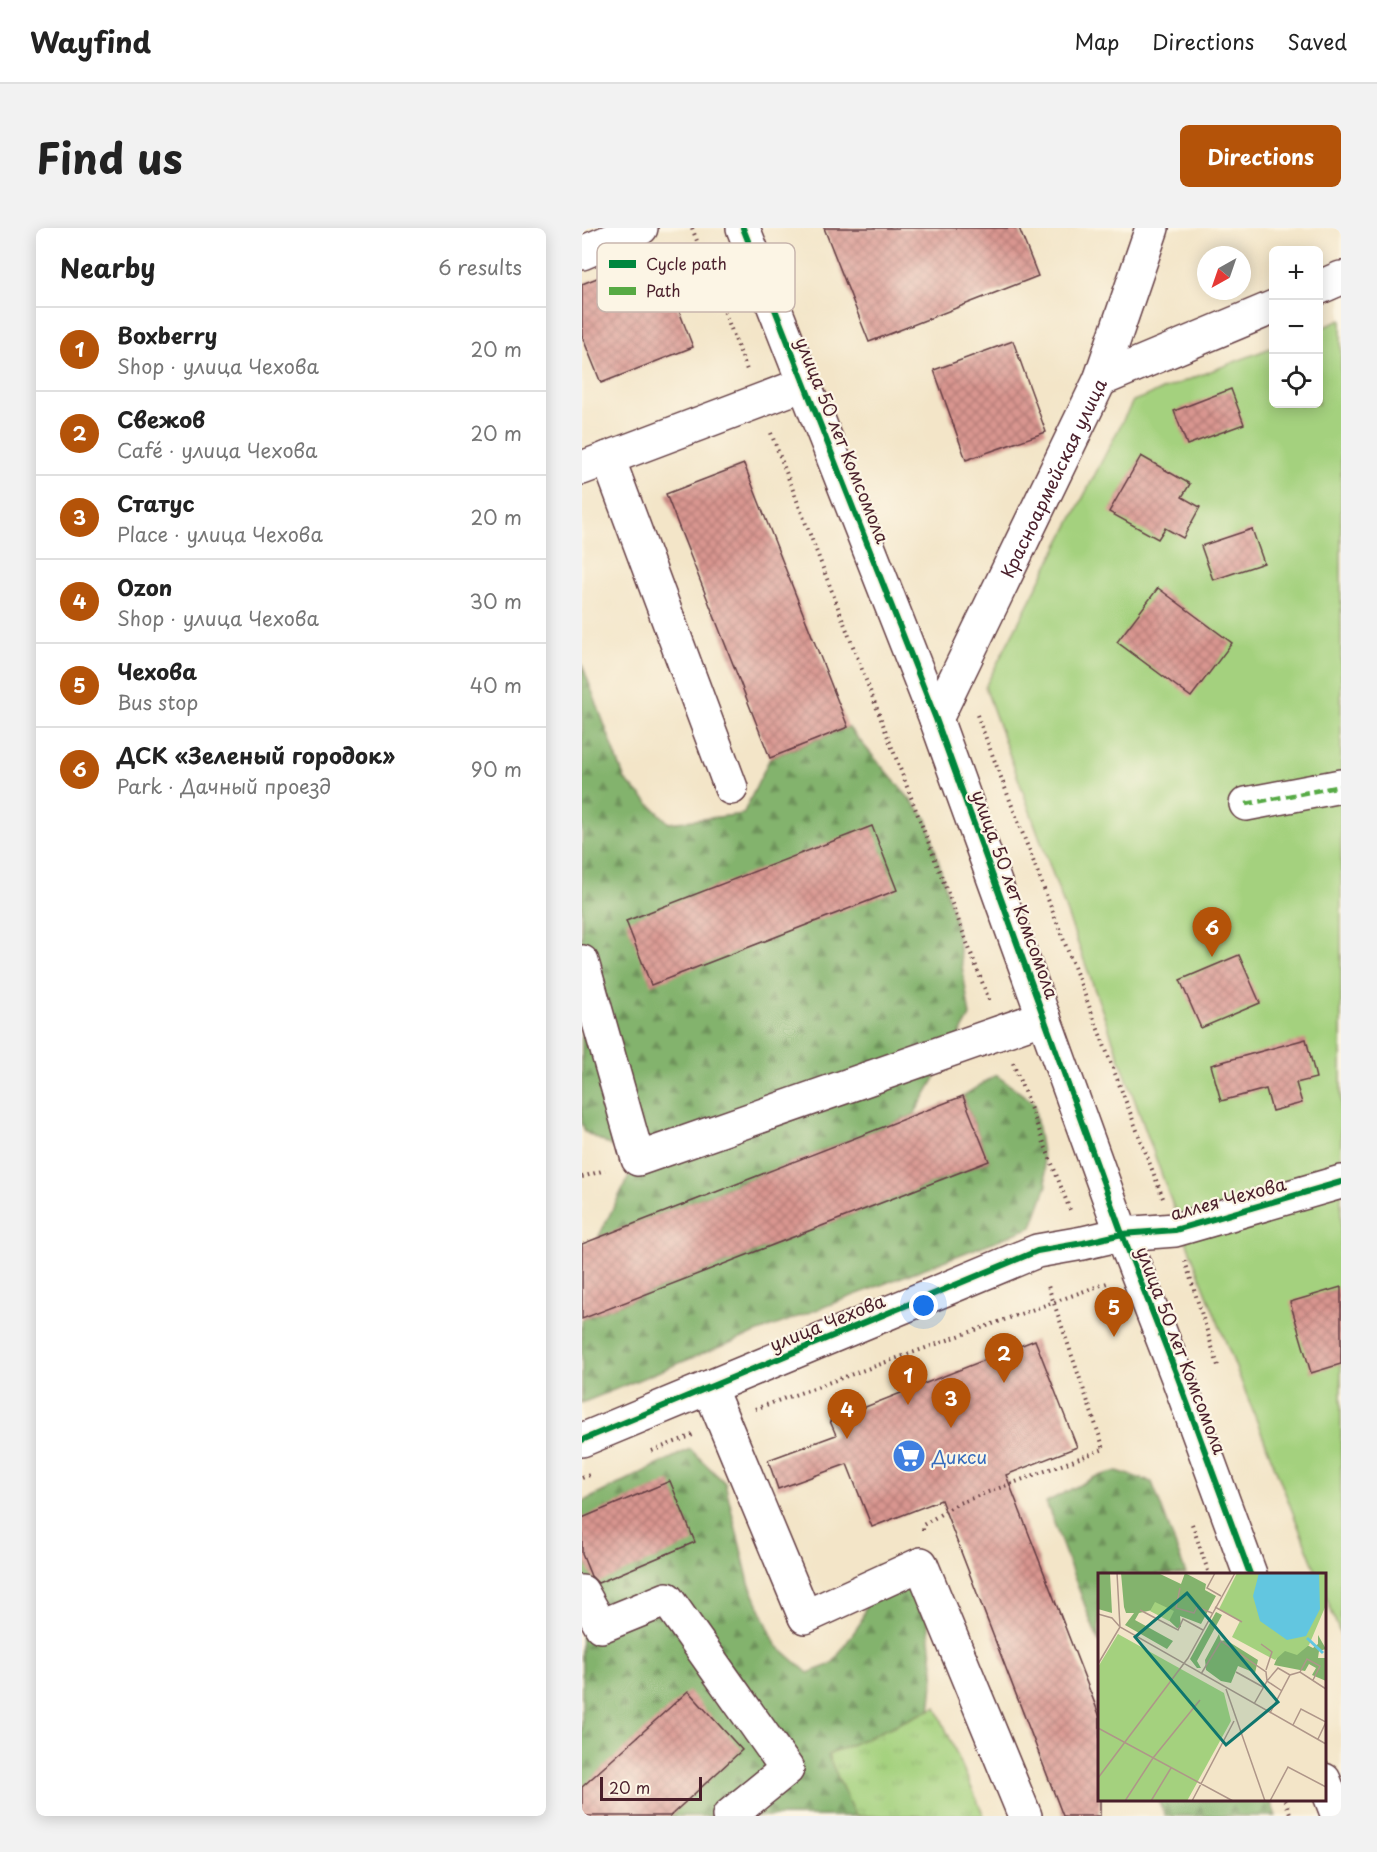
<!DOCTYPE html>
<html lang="en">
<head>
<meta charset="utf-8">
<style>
  body { margin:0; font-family:"Playpen Sans",sans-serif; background:#f2f2f2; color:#222 }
  .controls { position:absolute; right:18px; top:18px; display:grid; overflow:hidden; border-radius:9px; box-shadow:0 3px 15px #0003 }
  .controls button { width:54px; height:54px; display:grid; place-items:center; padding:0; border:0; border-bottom:2px solid #e0e0e0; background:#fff; color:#222; font:30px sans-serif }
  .compass { position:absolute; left:615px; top:18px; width:54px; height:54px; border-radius:50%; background:#fff; box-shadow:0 3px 15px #0003; rotate:220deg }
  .scale { position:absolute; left:18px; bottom:15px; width:102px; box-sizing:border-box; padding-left:6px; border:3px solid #4a1f2b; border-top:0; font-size:16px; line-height:21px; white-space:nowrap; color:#4a1f2b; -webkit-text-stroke:4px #fcf5e5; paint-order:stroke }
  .you { position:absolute; left:342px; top:1078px; width:21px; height:21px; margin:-15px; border:4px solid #fff; border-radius:50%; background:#1a73e8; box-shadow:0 0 0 9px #1a73e833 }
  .badge { display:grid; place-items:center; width:39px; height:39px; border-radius:50%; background:#b45309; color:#fff; font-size:20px; font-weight:700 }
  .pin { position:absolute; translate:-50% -50px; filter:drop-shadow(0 2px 3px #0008) }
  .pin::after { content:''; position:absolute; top:32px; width:21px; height:18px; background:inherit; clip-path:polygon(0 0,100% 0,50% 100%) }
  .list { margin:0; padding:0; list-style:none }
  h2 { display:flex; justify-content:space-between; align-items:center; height:78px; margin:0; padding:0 24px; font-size:26px }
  h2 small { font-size:20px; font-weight:400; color:#767676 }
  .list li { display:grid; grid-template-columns:39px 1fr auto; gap:18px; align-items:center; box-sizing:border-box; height:84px; padding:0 24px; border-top:2px solid #e0e0e0 }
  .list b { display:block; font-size:22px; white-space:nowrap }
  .list p { margin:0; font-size:20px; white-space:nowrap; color:#767676 }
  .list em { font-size:20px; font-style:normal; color:#767676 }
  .icon { flex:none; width:33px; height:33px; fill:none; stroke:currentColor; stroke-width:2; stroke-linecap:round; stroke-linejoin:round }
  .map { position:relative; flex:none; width:759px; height:1588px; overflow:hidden; border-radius:9px }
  header { display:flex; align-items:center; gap:36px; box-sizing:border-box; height:84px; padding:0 30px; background:#fff; border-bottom:2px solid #e0e0e0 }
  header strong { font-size:28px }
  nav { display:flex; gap:33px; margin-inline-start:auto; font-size:21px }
  .intro { display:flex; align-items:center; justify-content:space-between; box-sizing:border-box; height:144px; padding:0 36px }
  h1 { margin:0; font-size:42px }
  .button { padding:15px 27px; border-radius:9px; background:#b45309; color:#fff; font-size:21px; font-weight:700 }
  main { display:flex; gap:36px; padding:0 36px }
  aside { flex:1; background:#fff; border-radius:9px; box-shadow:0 3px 15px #0003 }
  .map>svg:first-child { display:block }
</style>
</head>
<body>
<header>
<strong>Wayfind</strong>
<nav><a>Map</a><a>Directions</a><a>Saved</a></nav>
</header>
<div class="intro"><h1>Find us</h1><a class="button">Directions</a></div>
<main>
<aside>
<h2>Nearby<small>6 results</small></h2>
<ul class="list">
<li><span class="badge">1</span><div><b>Boxberry</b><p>Shop · улица Чехова</p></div><em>20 m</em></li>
<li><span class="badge">2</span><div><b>Свежов</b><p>Café · улица Чехова</p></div><em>20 m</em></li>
<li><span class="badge">3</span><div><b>Статус</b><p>Place · улица Чехова</p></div><em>20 m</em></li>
<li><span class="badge">4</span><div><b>Ozon</b><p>Shop · улица Чехова</p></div><em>30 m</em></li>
<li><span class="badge">5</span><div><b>Чехова</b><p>Bus stop</p></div><em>40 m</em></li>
<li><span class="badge">6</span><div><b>ДСК «Зеленый городок»</b><p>Park · Дачный проезд</p></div><em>90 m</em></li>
</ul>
</aside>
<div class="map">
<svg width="759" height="1588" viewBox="0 0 759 1588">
  <defs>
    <pattern id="forest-firs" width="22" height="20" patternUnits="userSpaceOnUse" patternTransform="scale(1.5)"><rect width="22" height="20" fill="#83b36d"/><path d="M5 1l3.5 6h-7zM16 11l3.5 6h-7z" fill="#6d915a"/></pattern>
    <pattern id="park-tufts" width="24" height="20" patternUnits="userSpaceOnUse" patternTransform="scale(1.5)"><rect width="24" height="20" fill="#a4d17e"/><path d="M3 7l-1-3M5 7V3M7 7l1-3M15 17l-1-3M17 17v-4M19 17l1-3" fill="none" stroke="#8fb36d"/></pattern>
    <pattern id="building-cross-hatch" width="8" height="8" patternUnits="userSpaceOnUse" patternTransform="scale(1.5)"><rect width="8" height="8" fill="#d99690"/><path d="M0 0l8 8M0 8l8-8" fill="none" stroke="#b27a76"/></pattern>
  </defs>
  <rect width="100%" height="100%" fill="#fcf5e5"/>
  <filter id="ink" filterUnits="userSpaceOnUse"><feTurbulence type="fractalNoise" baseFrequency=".0167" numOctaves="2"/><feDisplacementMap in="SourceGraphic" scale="12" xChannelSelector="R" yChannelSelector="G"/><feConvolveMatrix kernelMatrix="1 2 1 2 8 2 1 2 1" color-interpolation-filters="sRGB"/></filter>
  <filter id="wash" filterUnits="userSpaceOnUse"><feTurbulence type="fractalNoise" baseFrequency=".008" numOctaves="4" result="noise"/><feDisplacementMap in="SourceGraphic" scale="24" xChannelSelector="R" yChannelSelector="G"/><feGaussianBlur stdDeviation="1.35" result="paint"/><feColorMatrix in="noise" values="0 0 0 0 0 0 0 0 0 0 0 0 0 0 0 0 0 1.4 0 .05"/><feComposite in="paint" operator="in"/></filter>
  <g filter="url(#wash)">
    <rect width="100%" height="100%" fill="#f3e5c8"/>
    <!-- green -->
    <path fill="#a4d17e" stroke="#777854" stroke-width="1.5" d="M759,92V1408L743,1366L742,1346H735L599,1000L403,459L551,173L691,119L692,176H736L737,101Z"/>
    <!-- forest -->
    <path fill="url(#forest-firs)" stroke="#66694c" stroke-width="1.5" d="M0,436L43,552L87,595L161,586L188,530L266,499L345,591L373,694L388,788L332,887L16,1010L55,932L3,904L0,894Z
      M414,847L452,875L465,957L450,999L127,1123L0,1175V1091L407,933L381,868Z
      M108,1221L143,1255L167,1355L194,1417L226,1445L250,1436L279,1394L294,1337L342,1358L352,1446L337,1588H0V1274Z
      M535,1243L570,1254L604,1346H518L517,1415L464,1274L513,1249Z
      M576,1572H688L694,1588H583Z"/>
    <!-- park -->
    <path fill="url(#park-tufts)" stroke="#777854" stroke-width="1.5" d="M354,1479L402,1588H273L246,1527Z"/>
    <g id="blocks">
      <!-- building -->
      <path fill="url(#building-cross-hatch)" d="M242,0H437L456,48L287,114Z
        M75,26L111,119L19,155L0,108V56Z
        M431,113L464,204L384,232L352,142Z
        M649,161L662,196L605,217L592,183Z
        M559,228L608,256L600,269L618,279L601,310L583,300L576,311L527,284Z
        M162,236L266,499L188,530L84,266Z
        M670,301L682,335L631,352L619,318Z
        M576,360L650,415L609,469L535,414Z
        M290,598L315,662L69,757L44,693Z
        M657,727L678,775L619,800L598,752Z
        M724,811L734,850L714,855L720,875L690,883L684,861L639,873L629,837Z
        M381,868L407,933L0,1091V1016Z
        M759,1059V1136L729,1145L708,1074Z
        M453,1112L495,1219L424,1247L518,1489V1588H481L359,1272L290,1299L265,1236L196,1261L186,1232L254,1207L248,1193Z
        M88,1253L113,1314L16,1355L9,1348L0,1326V1290Z
        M106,1463L160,1522L88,1588H0V1559Z"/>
    </g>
  </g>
  <g filter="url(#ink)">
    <use href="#blocks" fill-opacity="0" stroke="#633d43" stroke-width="1.5"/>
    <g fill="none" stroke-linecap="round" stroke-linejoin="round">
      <!-- minor casing -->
      <g stroke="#633d43" stroke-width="36">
        <g id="minor">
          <path d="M161,0L354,491L540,1006L596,1150L668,1346"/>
          <path d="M0,25L59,0"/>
          <path d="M736,60L759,50"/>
          <path d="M518,152L692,79"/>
          <path d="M26,230L149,560"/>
          <path d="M0,240L222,156"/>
          <path id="s1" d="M354,491L518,152L570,0"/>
          <path d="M664,576L759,558"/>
          <path d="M0,734L56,931L462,789"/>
          <path d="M127,1159L223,1389L339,1336L443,1588"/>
          <path d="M0,1212L455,1023L501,1015L540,1006L593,1002L759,954"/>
          <path d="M0,1364L19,1398L85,1371L205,1541L147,1588"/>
          <path d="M742,1552L756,1588"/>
        </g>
      </g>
      <!-- path -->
      <path stroke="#633d43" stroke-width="4" stroke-dasharray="1.5 4.5" stroke-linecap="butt" d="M110,0L165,142
        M189,205L407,772
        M395,487L581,970
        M431,835L488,982
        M0,949L23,942
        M603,1033L637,1141
        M173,1181L525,1055
        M70,1223L111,1207
        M0,1250L10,1246
        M610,1296L627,1346
        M341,1302V1297L377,1275L522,1221L465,1055
        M703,1572L709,1588"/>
      <!-- minor -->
      <use href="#minor" stroke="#fff" stroke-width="33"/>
      <!-- quiet -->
      <path stroke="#57aa44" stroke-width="4.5" stroke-dasharray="9 4.5" stroke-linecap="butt" d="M664,576L759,558"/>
      <!-- cycleway casing -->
      <g stroke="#fcf5e5" stroke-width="10">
        <path id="cycleway" d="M161,0L354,491L540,1006L596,1150L668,1346
          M0,1212L455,1023L501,1015L540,1006L593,1002L759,954"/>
      </g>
      <!-- cycleway -->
      <use href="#cycleway" stroke="#00873e" stroke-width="6"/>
    </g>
  </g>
  <!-- icons -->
  <defs>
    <g id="supermarket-disc" transform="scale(1.725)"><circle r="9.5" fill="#3f7fe0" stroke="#fcf5e5"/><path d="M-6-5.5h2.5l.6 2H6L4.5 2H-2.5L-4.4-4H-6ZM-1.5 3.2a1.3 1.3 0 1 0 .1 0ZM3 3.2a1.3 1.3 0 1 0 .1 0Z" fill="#fff"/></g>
  </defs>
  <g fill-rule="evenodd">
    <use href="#supermarket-disc" x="327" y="1228"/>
  </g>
  <g text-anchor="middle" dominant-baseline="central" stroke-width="4.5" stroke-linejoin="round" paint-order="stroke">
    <!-- street labels -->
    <g font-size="18" fill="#4a1f2b" stroke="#fcf5e5">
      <text transform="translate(261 212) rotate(68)">улица 50 лет Комсомола</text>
      <text stroke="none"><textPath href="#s1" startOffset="268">Красноармейская улица</textPath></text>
      <text transform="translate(434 666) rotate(70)">улица 50 лет Комсомола</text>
      <text transform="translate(646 970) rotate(-15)">аллея Чехова</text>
      <text transform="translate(245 1094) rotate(-22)">улица Чехова</text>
      <text transform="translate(600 1122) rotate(69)">улица 50 лет Комсомола</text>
    </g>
    <!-- shop labels -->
    <g font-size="18" fill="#366cbe" stroke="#fcf5e5" text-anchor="start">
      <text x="350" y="1228">Дикси</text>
    </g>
  </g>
  <!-- overview -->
  <g transform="translate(516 1345)">
    <rect width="228" height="228" fill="#f3e5c8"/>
    <path d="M20,61L126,120L133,148L89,228H0V94Z" fill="#a4d17e"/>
    <path d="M0,0H12L14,40L0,36ZM23,0H60L83,11L87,0L108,11L107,17L118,23L103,51L82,43L83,54L79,55L59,36L41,40L37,47L75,68L69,76L27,52L36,40H28L26,34ZM118,39L124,42L99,88L103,95H99L92,86ZM121,61L123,68L128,67L160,87L157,100L140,93L133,110L123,108L108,97L107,87ZM220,62L228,76L221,78L220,85H228V108L214,102L218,95L211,91L207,98L176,92L181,80L178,78L205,70L215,75L220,71Z" fill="#83b36d"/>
    <path d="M139,0H228V32L211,72L199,82L187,78L177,87L134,64L142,48L121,36ZM57,29L76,38L71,48L52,38Z" fill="#a4d17e"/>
    <path d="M161,0H221L222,36L208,63L189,67L162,48L155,23Z" fill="#62c6e0"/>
    <path fill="none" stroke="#62c6e0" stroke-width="3" d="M209,65L225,80"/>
    <path fill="none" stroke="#af9689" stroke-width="1.5" d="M117,0L109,15L123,23M82,15L78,35L96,40L99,34L114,40M117,34L144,49M42,37L80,57L85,46L105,57M0,41L14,45L22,54L228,171M163,71L174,79L168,97M0,91L22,54L19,0M138,99L165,114M202,99L209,86L222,93L215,107M103,101L123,68L168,99L169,108L156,131M128,116L167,228M184,118L169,108L180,95L192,102M172,140L192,102L202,99L228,116M195,152L203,136L228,149L220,166M0,155L135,228M0,205L90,85L137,0M27,228L55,185L102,127M53,228L73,195M94,228L136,148M172,228L190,194L228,214"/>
    <path fill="#0f766e" fill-opacity="0.15" stroke="#0f766e" stroke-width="3" d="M89,20L180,129L128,172L37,64Z"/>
    <rect width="228" height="228" fill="none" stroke="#4a1f2b" stroke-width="3"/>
  </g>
  <!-- legend -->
  <rect x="15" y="15" width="198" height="69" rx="9" fill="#fcf5e5" stroke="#c7b5ad" stroke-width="1.5"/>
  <rect x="27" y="32" width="27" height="8" fill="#00873e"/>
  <rect x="27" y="59" width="27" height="8" fill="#57aa44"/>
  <g font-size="16" fill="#4a1f2b">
    <text x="64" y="42">Cycle path</text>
    <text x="64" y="69">Path</text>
  </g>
</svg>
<div class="controls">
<button>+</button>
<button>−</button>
<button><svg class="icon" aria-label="locate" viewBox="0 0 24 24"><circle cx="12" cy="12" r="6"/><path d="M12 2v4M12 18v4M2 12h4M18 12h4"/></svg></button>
</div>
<svg class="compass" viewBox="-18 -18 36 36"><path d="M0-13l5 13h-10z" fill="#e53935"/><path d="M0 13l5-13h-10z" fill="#767676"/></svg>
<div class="scale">20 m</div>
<div class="you"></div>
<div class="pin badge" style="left:326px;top:1177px">1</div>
<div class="pin badge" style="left:422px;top:1155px">2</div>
<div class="pin badge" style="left:369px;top:1200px">3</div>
<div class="pin badge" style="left:265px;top:1211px">4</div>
<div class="pin badge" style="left:532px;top:1109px">5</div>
<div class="pin badge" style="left:630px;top:729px">6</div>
</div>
</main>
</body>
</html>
